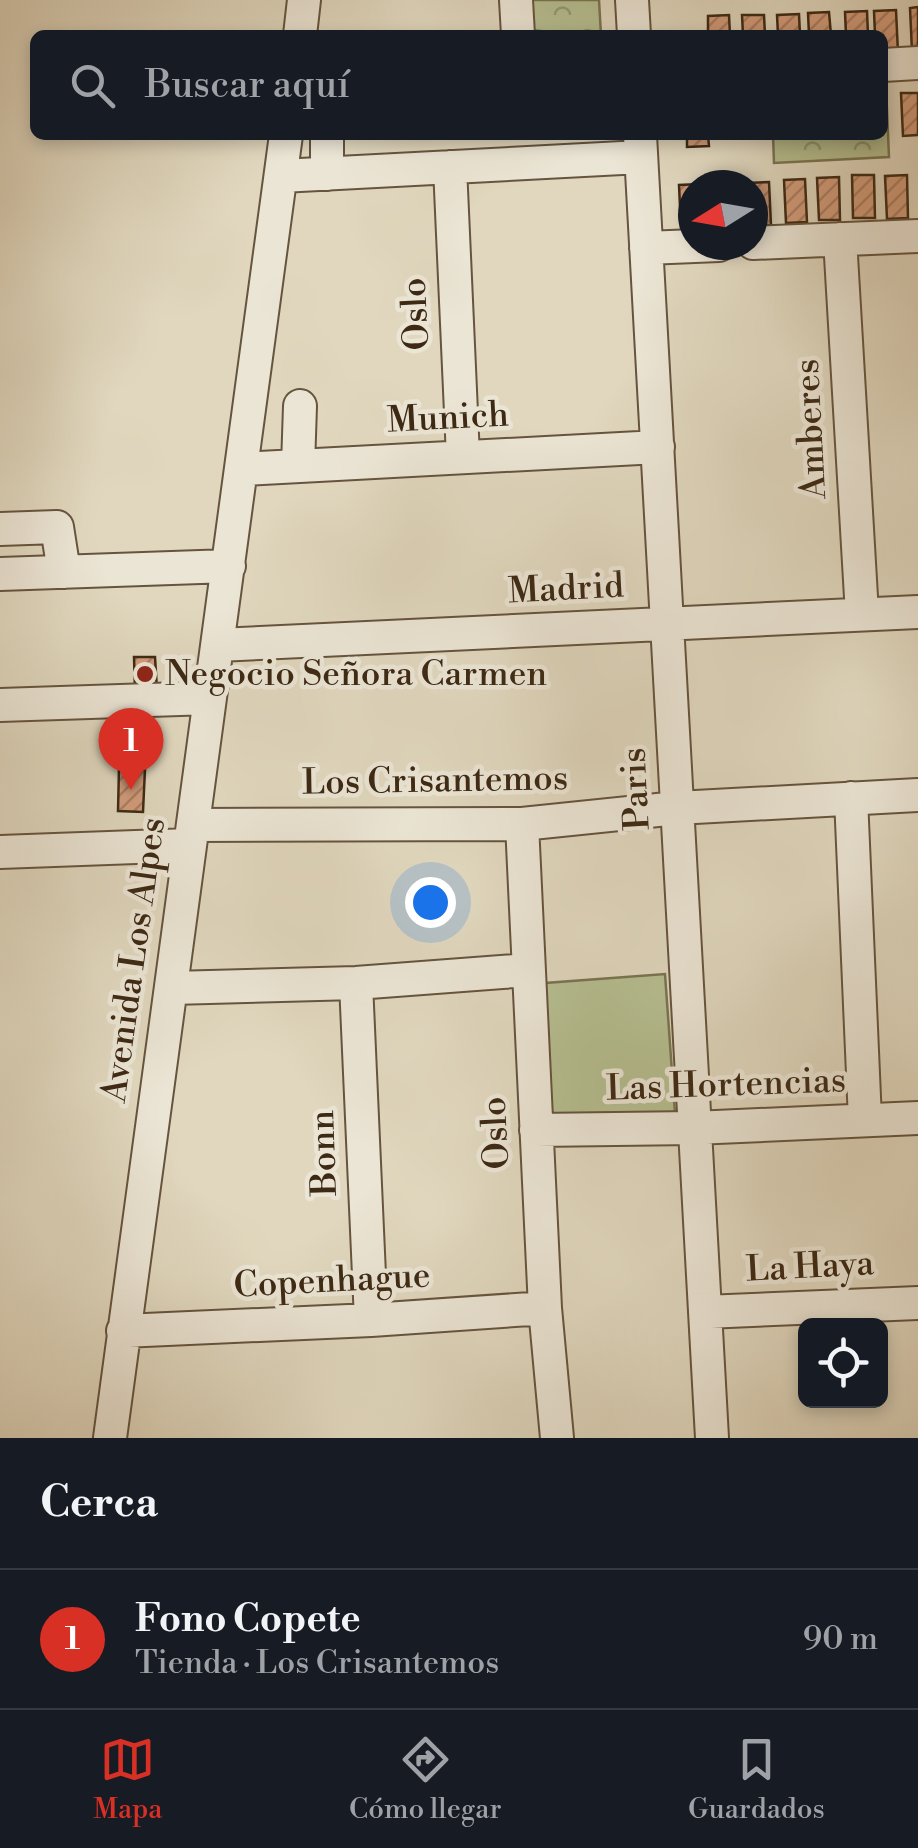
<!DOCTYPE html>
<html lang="es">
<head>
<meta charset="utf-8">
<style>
  body { margin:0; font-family:"Libre Bodoni",serif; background:#20242c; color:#f1f3f6 }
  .controls { position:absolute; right:30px; bottom:30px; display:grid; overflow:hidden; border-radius:15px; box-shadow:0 5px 15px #0003 }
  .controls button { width:90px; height:90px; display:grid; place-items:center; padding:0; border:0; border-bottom:2px solid #363941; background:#171b24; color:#f1f3f6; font:50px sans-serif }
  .compass { position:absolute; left:678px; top:170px; width:90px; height:90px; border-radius:50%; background:#171b24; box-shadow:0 5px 15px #0003; rotate:259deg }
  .you { position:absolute; left:430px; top:902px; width:35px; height:35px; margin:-25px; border:8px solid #fff; border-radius:50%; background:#1a73e8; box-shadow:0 0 0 15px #1a73e833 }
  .badge { display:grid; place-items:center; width:65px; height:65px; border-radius:50%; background:#d93025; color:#fff; font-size:32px; font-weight:700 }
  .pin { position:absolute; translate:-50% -82px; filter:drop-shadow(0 2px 5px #0008) }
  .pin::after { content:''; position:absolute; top:52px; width:35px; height:30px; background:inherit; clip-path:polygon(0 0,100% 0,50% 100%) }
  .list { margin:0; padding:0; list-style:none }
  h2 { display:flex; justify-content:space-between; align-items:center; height:130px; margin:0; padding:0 40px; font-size:42px }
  h2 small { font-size:32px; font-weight:400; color:#9ea1a6 }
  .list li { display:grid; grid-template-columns:65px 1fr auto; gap:30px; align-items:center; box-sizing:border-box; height:140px; padding:0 40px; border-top:2px solid #363941 }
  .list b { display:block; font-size:38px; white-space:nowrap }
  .list p { margin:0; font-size:32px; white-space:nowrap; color:#9ea1a6 }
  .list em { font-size:32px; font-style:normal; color:#9ea1a6 }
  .icon { flex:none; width:55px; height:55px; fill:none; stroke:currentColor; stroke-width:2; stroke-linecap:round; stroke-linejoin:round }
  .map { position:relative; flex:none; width:918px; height:1438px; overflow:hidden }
  .search { position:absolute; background:#171b24; box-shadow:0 5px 15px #0003; left:30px; right:30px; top:30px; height:110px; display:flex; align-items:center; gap:25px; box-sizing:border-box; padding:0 35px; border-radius:15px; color:#9ea1a6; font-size:38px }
  .sheet { height:270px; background:#171b24 }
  nav { display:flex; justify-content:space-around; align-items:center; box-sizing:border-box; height:140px; border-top:2px solid #363941; background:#171b24; font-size:28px; color:#9ea1a6 }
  nav a { display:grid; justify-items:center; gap:5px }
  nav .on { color:#d93025 }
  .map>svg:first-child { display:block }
</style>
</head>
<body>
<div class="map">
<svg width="918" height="1438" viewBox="0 0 918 1438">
  <defs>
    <pattern id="forest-crowns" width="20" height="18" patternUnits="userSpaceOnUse" patternTransform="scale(2.5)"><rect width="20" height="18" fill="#b5be90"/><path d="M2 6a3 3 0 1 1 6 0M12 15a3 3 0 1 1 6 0" fill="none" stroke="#949a74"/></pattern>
    <pattern id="building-hatch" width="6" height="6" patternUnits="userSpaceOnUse" patternTransform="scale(2.5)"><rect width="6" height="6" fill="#d39c7b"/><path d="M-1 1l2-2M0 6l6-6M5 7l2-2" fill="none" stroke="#ac7f64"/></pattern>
  </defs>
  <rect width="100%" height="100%" fill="#e0d7be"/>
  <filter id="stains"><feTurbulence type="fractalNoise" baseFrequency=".002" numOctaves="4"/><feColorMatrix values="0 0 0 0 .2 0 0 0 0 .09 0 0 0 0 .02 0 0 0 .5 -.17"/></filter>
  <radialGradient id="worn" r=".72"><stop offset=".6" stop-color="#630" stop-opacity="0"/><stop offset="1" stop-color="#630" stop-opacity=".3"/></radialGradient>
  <!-- green -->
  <path fill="#b5be90" stroke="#797452" stroke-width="2.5" d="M665,974L675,1114L540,1120L532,984Z"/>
  <!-- forest -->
  <path fill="url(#forest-crowns)" stroke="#797452" stroke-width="2.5" d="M525,0H599L601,35H526Z
    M886,87L889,157L774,163L773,135H883V88Z"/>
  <!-- building -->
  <path fill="url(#building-hatch)" stroke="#3d2914" stroke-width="2.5" d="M918,7V50L912,51L910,8Z
    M896,10L898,53H883V35H875L874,11Z
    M867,11L868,35H846L845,12Z
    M829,12L831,35H809L808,13Z
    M799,14L800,35H778L777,15Z
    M729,15L730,35H708V16Z
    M742,15H764L765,35H743Z
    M901,93H918V135L903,136Z
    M687,135H708L709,146L687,147Z
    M852,175H874L875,218H853Z
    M907,175L908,218L887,219L885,176Z
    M839,177L840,220H819L817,178Z
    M805,179L807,222L786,223L784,180Z
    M769,182L771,225L753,226V185L747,183Z
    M701,184L693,185V227L681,228L679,185Z
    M134,657H155L157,690L135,691Z
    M119,768L145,769L143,812L118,811Z"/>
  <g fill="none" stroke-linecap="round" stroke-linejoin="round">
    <!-- minor casing -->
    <g stroke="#66543e" stroke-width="36">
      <path id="minor" d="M516,0L518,35
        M632,0L634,35
        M300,35L304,0
        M883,65L918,63
        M327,135V174
        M640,135L712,1438
        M450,167L463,457
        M281,176L641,157
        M840,239L862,614
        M753,243L918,236
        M646,248L719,245
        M298,466L300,406
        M242,469L658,447
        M0,529L57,527L64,572
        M0,574L229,566
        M218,645L918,612
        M0,705L210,698
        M851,798L865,1120
        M522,824L545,1308L557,1438
        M193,825L522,824L677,808L918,795
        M0,852L190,845
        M356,983L371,1320
        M172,988L356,983L528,970
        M536,1130L694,1128L918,1118
        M705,1312L918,1303
        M123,1331L371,1320L545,1308
        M110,1438L286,135"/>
    </g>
    <!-- minor -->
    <use href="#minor" stroke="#ebe5d5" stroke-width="32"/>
  </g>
  <!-- markers -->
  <circle fill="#8f2418" stroke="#ebe5d5" stroke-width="4" cx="145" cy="674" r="10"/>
  <g text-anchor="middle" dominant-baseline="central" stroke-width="9" stroke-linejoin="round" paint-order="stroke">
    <!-- street labels -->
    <g font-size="35" fill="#3d2914" stroke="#ebe5d5">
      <text transform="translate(416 314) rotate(-93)">Oslo</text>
      <text transform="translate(448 418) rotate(-3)">Munich</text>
      <text transform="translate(811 429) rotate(-93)">Amberes</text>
      <text transform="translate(566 589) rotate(-3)">Madrid</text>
      <text transform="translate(435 781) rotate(-1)">Los Crisantemos</text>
      <text transform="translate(636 789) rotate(-93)">Paris</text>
      <text transform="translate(134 960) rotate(-82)">Avenida Los Alpes</text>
      <text transform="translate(726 1085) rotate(-2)">Las Hortencias</text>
      <text transform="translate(496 1133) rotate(-93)">Oslo</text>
      <text transform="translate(324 1153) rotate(-92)">Bonn</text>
      <text transform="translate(810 1267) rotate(-3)">La Haya</text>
      <text transform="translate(332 1281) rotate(-3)">Copenhague</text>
    </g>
    <!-- poi labels -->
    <g font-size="35" fill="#3d2914" stroke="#ebe5d5" text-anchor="start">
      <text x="165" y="674">Negocio Señora Carmen</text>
    </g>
  </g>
  <rect width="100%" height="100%" filter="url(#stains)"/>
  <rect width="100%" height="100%" fill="url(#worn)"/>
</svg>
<div class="controls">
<button><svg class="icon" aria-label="locate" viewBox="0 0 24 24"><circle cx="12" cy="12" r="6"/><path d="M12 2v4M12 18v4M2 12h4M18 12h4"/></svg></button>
</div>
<svg class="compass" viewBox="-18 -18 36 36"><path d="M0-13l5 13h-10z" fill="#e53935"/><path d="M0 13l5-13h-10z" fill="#9ea1a6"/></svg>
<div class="you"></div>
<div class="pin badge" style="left:131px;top:790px">1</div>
<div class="search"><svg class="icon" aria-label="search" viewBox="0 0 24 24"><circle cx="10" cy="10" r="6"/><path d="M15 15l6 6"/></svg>Buscar aquí</div>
</div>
<section class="sheet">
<h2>Cerca<small></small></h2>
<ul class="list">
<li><span class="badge">1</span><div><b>Fono Copete</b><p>Tienda · Los Crisantemos</p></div><em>90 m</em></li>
</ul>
</section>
<nav>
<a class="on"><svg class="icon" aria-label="map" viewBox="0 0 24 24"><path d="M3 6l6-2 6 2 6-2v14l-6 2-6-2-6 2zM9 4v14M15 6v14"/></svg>Mapa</a>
<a><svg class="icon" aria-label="directions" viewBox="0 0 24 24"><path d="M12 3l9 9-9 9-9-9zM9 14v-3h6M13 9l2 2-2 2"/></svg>Cómo llegar</a>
<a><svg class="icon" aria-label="saved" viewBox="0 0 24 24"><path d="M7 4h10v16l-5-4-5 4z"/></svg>Guardados</a>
</nav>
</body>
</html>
